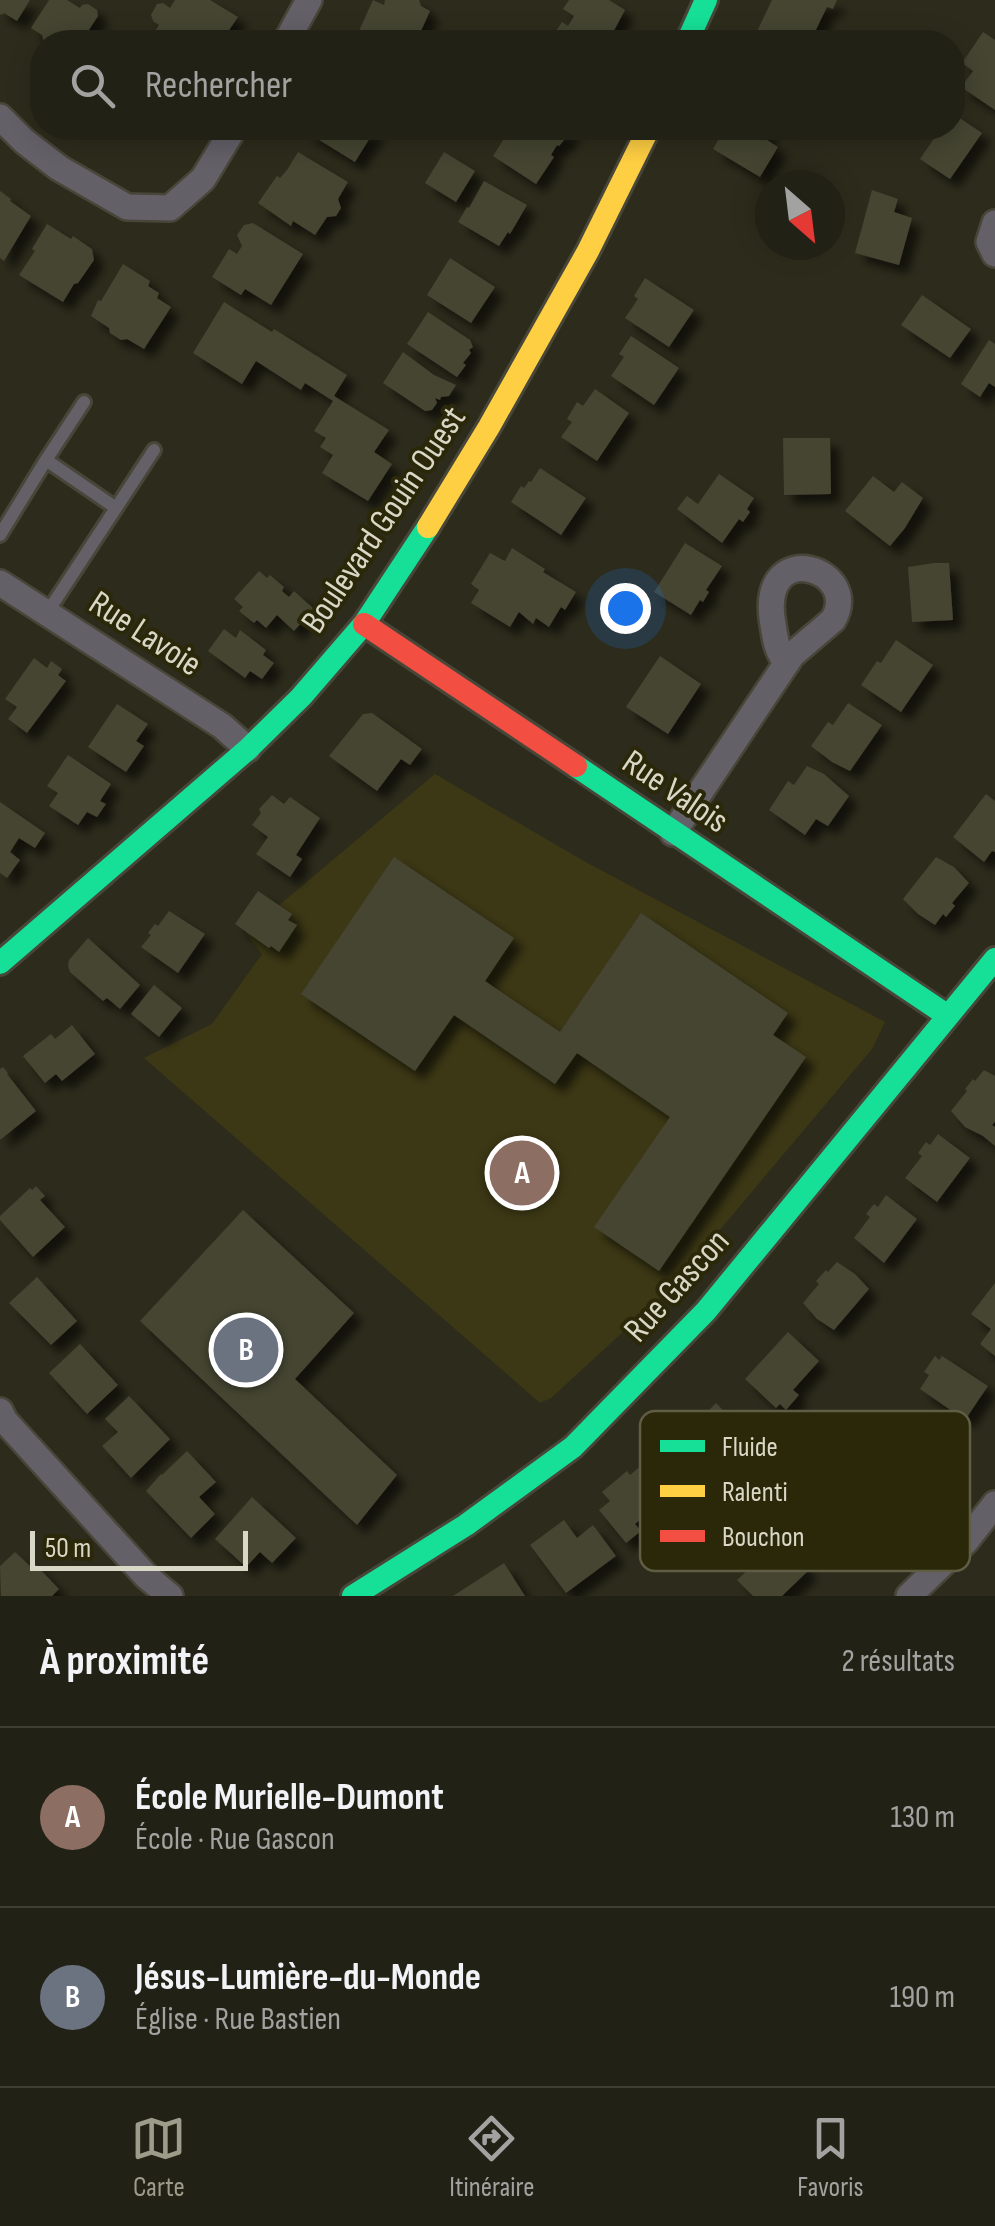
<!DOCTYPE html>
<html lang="fr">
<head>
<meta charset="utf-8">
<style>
  body { margin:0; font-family:"Sofia Sans Condensed",sans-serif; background:#2a291e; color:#f1f3f6 }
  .compass { position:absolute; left:755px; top:170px; width:90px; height:90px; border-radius:50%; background:#222115; box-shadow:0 5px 25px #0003; rotate:152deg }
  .scale { position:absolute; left:30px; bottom:25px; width:218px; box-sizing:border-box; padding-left:10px; border:5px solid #d9d8c7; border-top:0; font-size:28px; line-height:35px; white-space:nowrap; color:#d9d8c7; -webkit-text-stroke:8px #2b280a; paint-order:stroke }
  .you { position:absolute; left:625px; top:608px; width:35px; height:35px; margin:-25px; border:8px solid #fff; border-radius:50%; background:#1a73e8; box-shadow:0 0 0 15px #1a73e833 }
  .badge { display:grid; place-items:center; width:65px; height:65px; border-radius:50%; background:#9d9c8b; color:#fff; font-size:32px; font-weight:700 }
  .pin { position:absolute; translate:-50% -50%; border:5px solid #fff; box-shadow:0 2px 10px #0006 }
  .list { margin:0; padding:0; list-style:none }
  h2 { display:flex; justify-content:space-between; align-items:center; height:130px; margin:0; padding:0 40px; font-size:42px }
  h2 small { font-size:32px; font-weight:400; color:#a2a3a0 }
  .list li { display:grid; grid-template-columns:65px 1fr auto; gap:30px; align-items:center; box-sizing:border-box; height:180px; padding:0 40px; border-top:2px solid #3f3e34 }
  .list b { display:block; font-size:38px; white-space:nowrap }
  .list p { margin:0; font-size:32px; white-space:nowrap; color:#a2a3a0 }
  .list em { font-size:32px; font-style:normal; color:#a2a3a0 }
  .icon { flex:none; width:55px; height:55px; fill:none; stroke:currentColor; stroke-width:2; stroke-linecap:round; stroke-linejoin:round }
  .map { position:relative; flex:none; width:995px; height:1596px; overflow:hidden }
  .search { position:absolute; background:#222115; box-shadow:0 5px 25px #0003; left:30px; right:30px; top:30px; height:110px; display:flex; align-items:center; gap:25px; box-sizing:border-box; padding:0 35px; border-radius:40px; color:#a2a3a0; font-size:38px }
  .sheet { height:490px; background:#222115 }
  nav { display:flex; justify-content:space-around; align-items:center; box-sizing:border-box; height:140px; border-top:2px solid #3f3e34; background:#222115; font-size:28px; color:#a2a3a0 }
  nav a { display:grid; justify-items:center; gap:5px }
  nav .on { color:#9d9c8b }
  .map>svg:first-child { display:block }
</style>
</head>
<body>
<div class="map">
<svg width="995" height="1596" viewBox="0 0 995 1596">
  <defs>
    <filter id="shadow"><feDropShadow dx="9" dy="9" stdDeviation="5" flood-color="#0009"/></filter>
  </defs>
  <rect width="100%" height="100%" fill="#2d2c1c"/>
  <!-- built -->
  <path fill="#3c3815" d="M435,774L582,860L885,1022L872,1049L671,1288L551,1398L540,1403L144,1058L212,1024L262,954L246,933Z"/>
  <!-- building -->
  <path fill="#454433" filter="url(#shadow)" d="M0,0H30L17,21L4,13L2,15L0,14Z
    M49,0H67L80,8L82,5L88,4L97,10L98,16L81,42H44L42,35L31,28Z
    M175,0H210L238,17L221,42L214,40L213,42H153L149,40L159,25L153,21L151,15L157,4L163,3L170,8Z
    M373,0L384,5L385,0H419L421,6L430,11L416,42H366L369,37L358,33Z
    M569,0H609L625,10L610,38L603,35L598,42H549L562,22L568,26L574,16L563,9Z
    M772,0H837L833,9L827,7L810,42H752Z
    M983,32L995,40V110L961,87L973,71L962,63Z
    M952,113L982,133L950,179L920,159L941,128H952Z
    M305,128H376L355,162L303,130Z
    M527,128H574L559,146L557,145L551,155L554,157L536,184L493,156L510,129L522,136Z
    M725,128H770L764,138L778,147L760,177L713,149Z
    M298,152L348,182L338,199L341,208L336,216L327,217L315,235L293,221L291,226L258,203L277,176L280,178L287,170Z
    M444,152L475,171L456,202L425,183Z
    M484,181L527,205L510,234L508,232L499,246L458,222L467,207L469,208Z
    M872,190L898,199L894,212L912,218L899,265L855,253Z
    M0,191L11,199L10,201L31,216L4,261L0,258Z
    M253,223L303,254L271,305L245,289L241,295L212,277L229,249L237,254L242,246L237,235L244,225Z
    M47,224L71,239L73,236L92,249L94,260L78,283L74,284L63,302L19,275L35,251L32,249Z
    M450,258L495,287L471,323L427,295Z
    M123,264L150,281L148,286L159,293L157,298L171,307L144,349L127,339L121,340L110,333L109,328L91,316L98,300L101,301Z
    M645,278L694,310L669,347L625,318L638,299L634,296Z
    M922,295L971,329L950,358L901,325Z
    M224,302L272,332L274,329L347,375L334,396L389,430L374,452L392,464L368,501L322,473L333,455L320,447L326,438L314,431L333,401L305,383L301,390L256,361L242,384L193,353Z
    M428,312L470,340L473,347L469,350L471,353L463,363L466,365L457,377L407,344Z
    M631,336L679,368L654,405L611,376L624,357L619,354Z
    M989,340L995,344V387L989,383L980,397L961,384Z
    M403,352L434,375L456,385L449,396L441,397L440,400L435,398L437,403L432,410L425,411L383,383Z
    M595,389L629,413L597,461L561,437L572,422L567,419L577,402L583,406Z
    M783,438H830L831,494L784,495Z
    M540,468L586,498L561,535L511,502L521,486L524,488L529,481L531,482Z
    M719,474L754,498L747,509L750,512L743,522L739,519L722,543L677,509L687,496L698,504Z
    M873,476L894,492L902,482L923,498L905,528L890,546L845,511Z
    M685,543L722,566L706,590L709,592L703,602L700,600L691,615L654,592Z
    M512,548L545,569L543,572L576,592L565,610L561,607L549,627L536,618L533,624L519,612L510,627L471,603L479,590L471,584L490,553L505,561Z
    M934,563H949L953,620L912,622L908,567Z
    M259,571L267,578L270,575L284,587L282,591L289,597L294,591L314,609L294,631L277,615L266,628L257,620L254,623L239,611L243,607L234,599Z
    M224,629L236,638L240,630L266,650L263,655L274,663L262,679L250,671L245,678L208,651Z
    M896,640L933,665L901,712L861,685L877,661L881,663Z
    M660,656L701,684L668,734L626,707Z
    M34,658L47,668L51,661L62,669L58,675L66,681L27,733L8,719L17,707L5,699Z
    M848,703L882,725L850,771L832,762L811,746L828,722L833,725Z
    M117,704L148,724L136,741L144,746L126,772L88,747Z
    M372,713L422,749L410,765L401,759L377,791L329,756L363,714Z
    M68,755L111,784L100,801L106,804L97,817L87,812L78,825L49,806L58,793L47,786Z
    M807,766L824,774L849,796L828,826L816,819L805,835L769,810L788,781L794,785Z
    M986,794L995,801V852L992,851L984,862L953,837Z
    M272,795L284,804L290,797L320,818L296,855L302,859L290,877L256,854L268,837L252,825L261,813L259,809Z
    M0,802L45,833L35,848L19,838L10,852L20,860L7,878L0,873Z
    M394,857L514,938L485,981L560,1032L641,913L788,1013L773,1035L806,1057L659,1271L594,1227L670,1117L577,1053L555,1084L454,1015L415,1071L301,994Z
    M936,857L954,867L969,883L952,903L955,906L946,917L943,914L935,925L918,914L903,899Z
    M258,891L292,914L288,920L297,925L279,952L271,946L269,948L235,924Z
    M169,911L205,934L178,973L141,947L151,935L148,933L155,924L158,926Z
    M88,938L140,985L120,1009L107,998L103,1001L70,972L68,966L69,960Z
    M154,985L182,1008L159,1037L131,1014Z
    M72,1025L95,1054L62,1081L56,1074L45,1083L23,1056L51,1034L55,1039Z
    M3,1067L8,1073L7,1074L36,1111L0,1140V1069Z
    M984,1070L995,1076V1122L992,1125L995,1127V1146L983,1136L965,1127L951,1111L967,1091L965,1089L973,1079L975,1081Z
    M938,1134L970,1158L937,1202L905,1178L922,1156L918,1153L926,1142L930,1145Z
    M36,1186L45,1196L40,1200L65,1227L33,1257L0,1220V1216L30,1188L32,1190Z
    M886,1195L917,1219L884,1263L854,1238L870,1217L866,1214L874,1204L878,1207Z
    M243,1210L354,1313L295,1379L397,1475L357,1525L140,1321Z
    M837,1262L855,1274L869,1289L834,1330L817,1319L803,1303L819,1284L816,1281L826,1270L828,1272Z
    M37,1277L77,1321L51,1345L9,1303Z
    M995,1283V1356L980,1344L991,1329L971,1314Z
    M788,1332L819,1361L793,1390L799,1395L786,1410L780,1404L776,1408L745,1379Z
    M80,1344L118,1385L87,1414L49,1373Z
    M935,1356L939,1360L942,1356L988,1386L965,1420L920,1389L929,1375L924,1372Z
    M129,1396L170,1439L131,1478L102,1446L118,1432L105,1419Z
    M716,1403L745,1433L710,1467L704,1461L693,1471L667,1442L696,1416L700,1419Z
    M187,1451L216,1482L199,1497L215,1514L191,1538L146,1491L161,1474L162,1475Z
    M650,1458L676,1490L635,1524L641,1531L626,1543L599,1510L610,1501L602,1492L627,1471L630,1475Z
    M252,1497L296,1538L272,1563L260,1552L246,1567L215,1539Z
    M564,1520L577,1538L593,1525L616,1556L566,1593L530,1545Z
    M780,1540L809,1570L782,1596H753L737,1580Z
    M15,1552L30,1566L34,1563L59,1589L52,1596H1L0,1566Z
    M504,1563L525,1596H453Z"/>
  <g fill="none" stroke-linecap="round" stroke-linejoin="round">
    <!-- lane casing -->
    <g stroke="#474639" stroke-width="18">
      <path id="lane" d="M46,460L84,402
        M116,508L154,450
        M0,535L46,460L116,508L47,613"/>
    </g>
    <!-- street casing -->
    <g stroke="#474639" stroke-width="30">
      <path id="street" d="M286,42L309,0
        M0,117L24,141L59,168L127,207L170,208L203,179L234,128
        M995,223L989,242L995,254
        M0,583L222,726L248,749
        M673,833L792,655L833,620C863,570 762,536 772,618C775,635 775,650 787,663
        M0,1411L5,1421L146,1576L170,1596
        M909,1596L966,1541L995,1504"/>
    </g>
    <!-- fast casing -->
    <g stroke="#474639" stroke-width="28">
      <path id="fast" d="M687,42L706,0
        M576,766L948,1016
        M0,963L248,749L301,697L364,624L428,527
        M353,1596L466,1525L573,1447L706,1311L995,959"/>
    </g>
    <!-- slow casing -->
    <g stroke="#474639" stroke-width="28">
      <path id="slow" d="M428,527L489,427L588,251L649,128"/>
    </g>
    <!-- jam casing -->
    <g stroke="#474639" stroke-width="28">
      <path id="jam" d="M364,624L576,766"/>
    </g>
    <!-- lane -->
    <use href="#lane" stroke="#646068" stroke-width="12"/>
    <!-- street -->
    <use href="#street" stroke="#646068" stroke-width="25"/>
    <!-- fast -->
    <use href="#fast" stroke="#16e098" stroke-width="22"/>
    <!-- slow -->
    <use href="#slow" stroke="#ffcf43" stroke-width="22"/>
    <!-- jam -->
    <use href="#jam" stroke="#f24e42" stroke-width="22"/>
  </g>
  <g text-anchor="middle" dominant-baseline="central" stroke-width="8" stroke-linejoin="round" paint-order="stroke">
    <!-- street labels -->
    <g font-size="35" fill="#d9d8c7" stroke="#2b280a">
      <text transform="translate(384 520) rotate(-56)">Boulevard Gouin Ouest</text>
      <text transform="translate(145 634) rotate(33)">Rue Lavoie</text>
      <text transform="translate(675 792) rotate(34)">Rue Valois</text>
      <text transform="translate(677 1286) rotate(-48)">Rue Gascon</text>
    </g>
  </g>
  <!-- legend -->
  <rect x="640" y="1411" width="330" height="160" rx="15" fill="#2b280a" stroke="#5f5d43" stroke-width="2.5"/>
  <rect x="660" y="1440" width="45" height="12" fill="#16e098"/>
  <rect x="660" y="1485" width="45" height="12" fill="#ffcf43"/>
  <rect x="660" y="1530" width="45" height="12" fill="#f24e42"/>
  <g font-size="28" fill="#d9d8c7">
    <text x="722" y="1456">Fluide</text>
    <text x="722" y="1501">Ralenti</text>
    <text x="722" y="1546">Bouchon</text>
  </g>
</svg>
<svg class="compass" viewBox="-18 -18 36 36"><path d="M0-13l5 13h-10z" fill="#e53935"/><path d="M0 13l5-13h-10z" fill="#a2a3a0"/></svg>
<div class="scale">50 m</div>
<div class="you"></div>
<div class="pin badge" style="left:522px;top:1173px;background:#8d6e63">A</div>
<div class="pin badge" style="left:246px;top:1350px;background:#6b7280">B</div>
<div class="search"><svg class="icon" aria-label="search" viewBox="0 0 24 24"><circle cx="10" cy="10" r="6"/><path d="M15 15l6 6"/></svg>Rechercher</div>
</div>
<section class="sheet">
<h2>À proximité<small>2 résultats</small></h2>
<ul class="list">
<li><span class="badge" style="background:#8d6e63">A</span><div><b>École Murielle-Dumont</b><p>École · Rue Gascon</p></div><em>130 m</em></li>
<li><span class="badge" style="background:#6b7280">B</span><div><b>Jésus-Lumière-du-Monde</b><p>Église · Rue Bastien</p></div><em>190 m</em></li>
</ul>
</section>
<nav>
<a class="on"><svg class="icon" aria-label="map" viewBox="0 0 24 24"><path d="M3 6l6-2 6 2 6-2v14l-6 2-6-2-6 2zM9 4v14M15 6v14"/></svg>Carte</a>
<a><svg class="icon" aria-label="directions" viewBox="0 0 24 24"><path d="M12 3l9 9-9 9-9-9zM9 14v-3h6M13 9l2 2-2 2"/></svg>Itinéraire</a>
<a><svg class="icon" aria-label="saved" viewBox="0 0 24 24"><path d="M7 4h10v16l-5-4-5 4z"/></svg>Favoris</a>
</nav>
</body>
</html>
